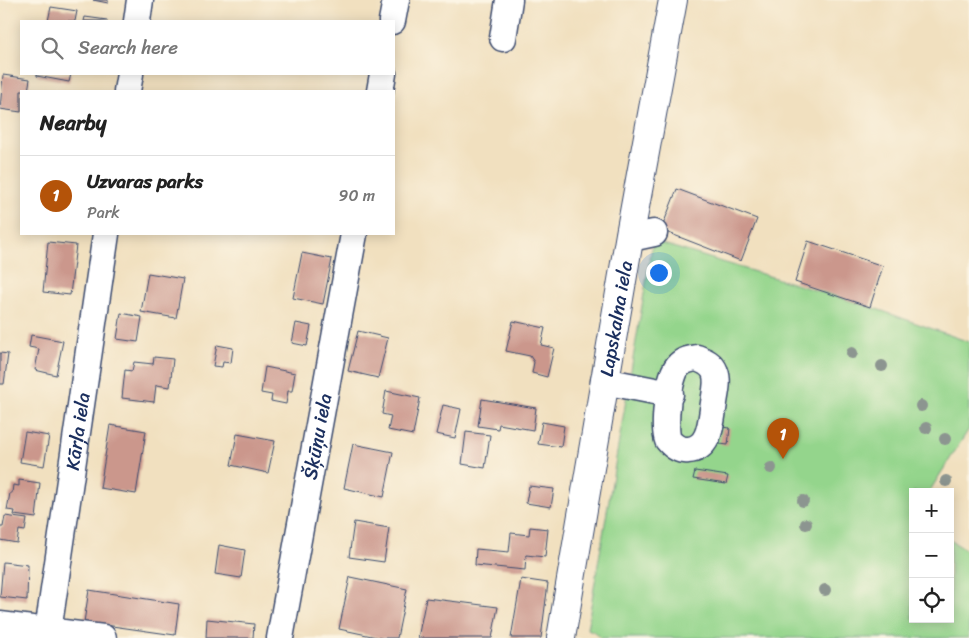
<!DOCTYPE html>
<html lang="en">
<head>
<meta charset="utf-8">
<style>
  body { margin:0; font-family:Sriracha,sans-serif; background:#f6f6f6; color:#222 }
  .controls { position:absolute; right:15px; bottom:15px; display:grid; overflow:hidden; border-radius:0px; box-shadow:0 2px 12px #0003 }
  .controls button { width:45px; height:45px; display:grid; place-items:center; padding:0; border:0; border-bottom:1px solid #e0e0e0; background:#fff; color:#222; font:25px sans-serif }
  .you { position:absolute; left:658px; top:272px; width:18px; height:18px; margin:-12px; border:4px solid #fff; border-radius:50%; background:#1a73e8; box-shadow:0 0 0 8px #1a73e833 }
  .badge { display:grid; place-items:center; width:32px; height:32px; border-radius:50%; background:#b45309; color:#fff; font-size:16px; font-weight:700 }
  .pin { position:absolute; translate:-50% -41px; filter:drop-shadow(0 1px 2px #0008) }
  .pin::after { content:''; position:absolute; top:26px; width:18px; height:15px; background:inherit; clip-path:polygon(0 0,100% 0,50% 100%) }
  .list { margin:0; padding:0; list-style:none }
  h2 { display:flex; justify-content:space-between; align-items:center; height:65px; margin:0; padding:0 20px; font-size:21px }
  h2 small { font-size:16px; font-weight:400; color:#767676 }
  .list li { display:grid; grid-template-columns:32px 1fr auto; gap:15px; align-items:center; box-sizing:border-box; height:80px; padding:0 20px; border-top:1px solid #e0e0e0 }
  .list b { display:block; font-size:19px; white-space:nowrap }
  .list p { margin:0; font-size:16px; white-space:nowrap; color:#767676 }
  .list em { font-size:16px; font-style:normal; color:#767676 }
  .icon { flex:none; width:28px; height:28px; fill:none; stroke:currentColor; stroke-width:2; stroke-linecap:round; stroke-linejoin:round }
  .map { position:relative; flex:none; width:969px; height:638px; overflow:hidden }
  .search { position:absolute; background:#fff; box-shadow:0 2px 12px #0003; left:20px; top:20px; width:375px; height:55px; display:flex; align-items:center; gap:12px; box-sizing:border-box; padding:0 18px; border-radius:0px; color:#767676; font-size:19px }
  .panel { position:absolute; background:#fff; box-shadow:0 2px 12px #0003; left:20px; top:90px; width:375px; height:145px; border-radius:0px }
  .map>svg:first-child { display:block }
</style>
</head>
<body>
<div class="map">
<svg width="969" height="638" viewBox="0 0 969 638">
  <rect width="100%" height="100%" fill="#fcf5e5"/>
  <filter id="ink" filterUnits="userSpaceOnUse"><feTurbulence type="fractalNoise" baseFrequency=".02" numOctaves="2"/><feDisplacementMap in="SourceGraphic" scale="10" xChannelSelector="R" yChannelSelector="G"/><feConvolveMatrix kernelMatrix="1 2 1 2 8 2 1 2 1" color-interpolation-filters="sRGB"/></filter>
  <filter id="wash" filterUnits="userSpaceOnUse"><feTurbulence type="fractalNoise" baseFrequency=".0096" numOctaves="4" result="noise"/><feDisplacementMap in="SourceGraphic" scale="20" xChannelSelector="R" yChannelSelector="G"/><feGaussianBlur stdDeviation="1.12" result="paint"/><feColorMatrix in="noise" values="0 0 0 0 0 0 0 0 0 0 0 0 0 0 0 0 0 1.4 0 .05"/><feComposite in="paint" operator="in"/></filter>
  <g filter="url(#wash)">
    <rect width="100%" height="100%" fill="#f1e0bf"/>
    <!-- green -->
    <path fill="#94d58c" stroke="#588275" d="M653,241L874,308L969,342V429L929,492H913V619H950V540L969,552V638H601L593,631L587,629Z"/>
    <g id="blocks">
      <!-- building -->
      <path fill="#cb978c" d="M93,0H108V3Z
        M51,7L77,11L75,21H48Z
        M85,17L107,20V21H84Z
        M37,74H71L69,82L37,76Z
        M3,75L30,79L28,91H21V112L0,109Z
        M677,189L757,219L741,261L661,230Z
        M808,241L883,266L870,307L795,282Z
        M48,242L76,245L70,295L43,292Z
        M302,253L332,259L323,304L293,298Z
        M148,273L183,279L176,318L141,312Z
        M121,313L142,317L138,342L117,339Z
        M513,321L545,328L541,345L554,348L547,377L532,373L534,362L530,356L506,351Z
        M296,323L311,326L307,346L292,343Z
        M358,331L388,338L378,378L348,371Z
        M31,335L63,341L56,375L35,370L39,349L29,347Z
        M217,345L233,348L231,363L223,362L222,367L213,366Z
        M0,353L8,354L4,384H0Z
        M154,357L173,359L170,387L156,385L154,402L122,398L125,370L132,371L134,362L153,364Z
        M265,367L295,373L292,391H288L286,404L271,401L272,395L261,393Z
        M386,391L420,398L413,435L388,430L391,416L382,414Z
        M482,399L536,408L533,430L499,424L498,429L478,426Z
        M443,405L461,409L455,438L436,434Z
        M542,422L564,426L561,447L538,444Z
        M110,425L146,431L136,494L100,488Z
        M722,427L730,428L728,445L720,444Z
        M25,432L49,436L44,466L20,462Z
        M466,432L490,435L485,468L462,464Z
        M237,434L275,441L268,473L231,465Z
        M353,444L393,452L384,497L344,488Z
        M695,471L728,476L726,484L693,479Z
        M19,480L40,483L36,518L14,515L15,511L7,510L10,493H12L13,485L19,486Z
        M529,486L554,489L551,507L526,503Z
        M5,516L27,519L25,531L19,530L17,543L0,540V527H3Z
        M354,522L389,528L384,562L349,557Z
        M530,527L548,529L545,557L526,555L525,570L475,565L476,549L509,552L511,533L529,535Z
        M219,545L245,550L241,578L215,574Z
        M3,562L28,565L27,600L0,597Z
        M350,577L407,589L397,638H381L339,629Z
        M521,579L548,583L541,638H511Z
        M89,590L179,604L175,635L84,622Z
        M426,598L498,607L492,638H418Z
        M207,619L254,624L253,638H206Z"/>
    </g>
  </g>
  <g filter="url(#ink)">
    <use href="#blocks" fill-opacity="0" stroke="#3b4a6d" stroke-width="1"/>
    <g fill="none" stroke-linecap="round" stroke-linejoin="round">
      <!-- minor casing -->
      <g stroke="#3b4a6d" stroke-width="29">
        <g id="minor">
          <path d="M137,21L140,0"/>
          <path d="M392,21L396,0"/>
          <path d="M503,38L509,0"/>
          <path d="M127,91L130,74"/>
          <path d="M380,91L383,74"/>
          <path d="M630,234L640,236L654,233"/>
          <path d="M697,358C705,361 712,364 715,372C719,381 715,394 714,403C711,420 711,449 688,450C679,451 673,446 668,440C663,427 668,375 679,365C684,360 690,359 697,358Z"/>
          <path d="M604,381L670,394"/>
          <path d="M0,625L103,638"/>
          <path id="s1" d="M47,638L106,234"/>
          <path id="s2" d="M280,638L354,234"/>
        </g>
      </g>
      <!-- major casing -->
      <g stroke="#3b4a6d" stroke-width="30">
        <g id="major">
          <path id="s3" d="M561,638L630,234L673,0"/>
        </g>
      </g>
      <!-- minor -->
      <use href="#minor" stroke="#fff" stroke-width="26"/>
      <!-- major -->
      <use href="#major" stroke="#fff" stroke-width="28"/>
    </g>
    <!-- trees -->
    <g fill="#8c9590">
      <circle cx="852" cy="353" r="6"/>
      <circle cx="882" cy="366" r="6"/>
      <circle cx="921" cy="406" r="6"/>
      <circle cx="926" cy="428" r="6"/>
      <circle cx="945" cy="439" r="6"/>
      <circle cx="771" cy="468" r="6"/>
      <circle cx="946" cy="481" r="6"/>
      <circle cx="803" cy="501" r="6"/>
      <circle cx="806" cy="524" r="6"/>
      <circle cx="825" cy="590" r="6"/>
    </g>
  </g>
  <g text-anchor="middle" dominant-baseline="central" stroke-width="4" stroke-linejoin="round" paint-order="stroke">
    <!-- street labels -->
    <g font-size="19" fill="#1b2f5e" stroke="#fcf5e5">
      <text stroke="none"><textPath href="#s3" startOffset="324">Lapskalna iela</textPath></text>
      <text stroke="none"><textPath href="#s1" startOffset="209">Kārļa iela</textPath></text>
      <text stroke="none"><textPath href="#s2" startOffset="205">Šķūņu iela</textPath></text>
    </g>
  </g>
</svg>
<div class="controls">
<button>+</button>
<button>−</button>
<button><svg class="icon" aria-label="locate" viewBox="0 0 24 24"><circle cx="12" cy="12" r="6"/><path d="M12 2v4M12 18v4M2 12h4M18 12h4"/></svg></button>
</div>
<div class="you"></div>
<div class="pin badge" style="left:783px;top:459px">1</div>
<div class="search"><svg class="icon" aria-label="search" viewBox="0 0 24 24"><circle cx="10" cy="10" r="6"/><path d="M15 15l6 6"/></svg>Search here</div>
<section class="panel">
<h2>Nearby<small></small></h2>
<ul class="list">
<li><span class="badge">1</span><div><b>Uzvaras parks</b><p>Park</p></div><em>90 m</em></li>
</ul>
</section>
</div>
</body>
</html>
